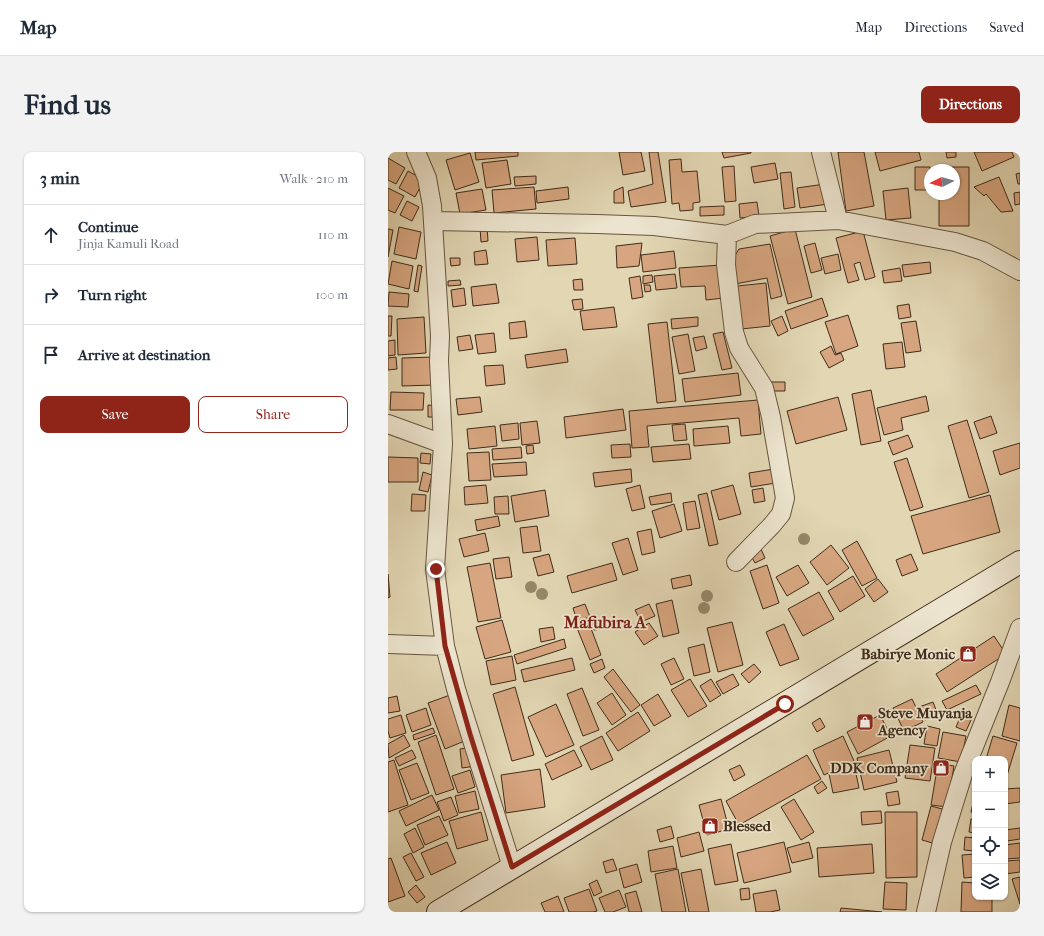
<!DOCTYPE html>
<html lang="en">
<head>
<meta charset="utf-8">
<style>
  body { margin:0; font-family:"IM FELL French Canon",serif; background:#f2f2f3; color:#1f2937 }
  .controls { position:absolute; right:12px; bottom:12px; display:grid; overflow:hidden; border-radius:8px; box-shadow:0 1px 3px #0004 }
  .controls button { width:36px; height:36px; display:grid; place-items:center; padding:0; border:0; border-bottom:1px solid #e0e1e3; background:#fff; color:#1f2937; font:20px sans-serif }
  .compass { position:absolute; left:536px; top:12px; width:36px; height:36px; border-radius:50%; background:#fff; box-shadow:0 1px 3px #0004; rotate:265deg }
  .stop { position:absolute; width:12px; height:12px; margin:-9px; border:3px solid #8f2418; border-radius:50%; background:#fff }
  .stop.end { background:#8f2418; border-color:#fff; box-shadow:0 1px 4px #0008 }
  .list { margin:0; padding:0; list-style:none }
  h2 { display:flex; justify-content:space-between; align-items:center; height:52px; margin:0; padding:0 16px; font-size:17px }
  h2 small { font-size:13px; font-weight:400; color:#747a83 }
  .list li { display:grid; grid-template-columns:26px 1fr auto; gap:12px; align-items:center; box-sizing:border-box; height:60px; padding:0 16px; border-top:1px solid #e0e1e3 }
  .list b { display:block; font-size:15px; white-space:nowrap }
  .list p { margin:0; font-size:13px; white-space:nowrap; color:#747a83 }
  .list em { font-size:13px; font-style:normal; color:#747a83 }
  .actions { display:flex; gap:8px; padding:12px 16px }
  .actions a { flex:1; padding:9px 0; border:1px solid #8f2418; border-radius:8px; text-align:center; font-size:14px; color:#8f2418 }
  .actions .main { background:#8f2418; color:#fff }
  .icon { flex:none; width:22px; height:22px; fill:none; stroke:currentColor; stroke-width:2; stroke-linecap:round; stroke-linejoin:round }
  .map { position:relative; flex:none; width:632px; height:760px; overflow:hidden; border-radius:8px }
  header { display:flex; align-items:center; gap:24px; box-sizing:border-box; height:56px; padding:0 20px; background:#fff; border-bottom:1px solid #e0e1e3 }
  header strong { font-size:19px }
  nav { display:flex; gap:22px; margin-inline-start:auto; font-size:14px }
  .intro { display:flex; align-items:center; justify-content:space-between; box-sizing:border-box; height:96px; padding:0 24px }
  h1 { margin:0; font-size:28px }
  .button { padding:10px 18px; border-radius:8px; background:#8f2418; color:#fff; font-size:14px; font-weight:700 }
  main { display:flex; gap:24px; padding:0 24px }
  aside { flex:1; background:#fff; border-radius:8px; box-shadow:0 1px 3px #0004 }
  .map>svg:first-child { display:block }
</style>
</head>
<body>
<header>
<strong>Map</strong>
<nav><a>Map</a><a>Directions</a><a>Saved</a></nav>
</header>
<div class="intro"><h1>Find us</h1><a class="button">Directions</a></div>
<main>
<aside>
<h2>3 min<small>Walk · 210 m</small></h2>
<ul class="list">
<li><svg class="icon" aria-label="ahead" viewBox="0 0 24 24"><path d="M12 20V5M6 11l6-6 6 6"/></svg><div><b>Continue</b><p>Jinja Kamuli Road</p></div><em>110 m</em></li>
<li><svg class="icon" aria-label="right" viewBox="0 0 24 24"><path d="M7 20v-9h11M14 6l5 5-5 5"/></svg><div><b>Turn right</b></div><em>100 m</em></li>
<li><svg class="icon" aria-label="arrive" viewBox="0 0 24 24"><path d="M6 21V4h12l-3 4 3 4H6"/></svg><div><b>Arrive at destination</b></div></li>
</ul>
<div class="actions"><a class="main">Save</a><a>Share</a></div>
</aside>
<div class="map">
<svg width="632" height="760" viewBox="0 0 632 760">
  <rect width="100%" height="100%" fill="#e2d6b3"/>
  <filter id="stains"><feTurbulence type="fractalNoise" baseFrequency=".005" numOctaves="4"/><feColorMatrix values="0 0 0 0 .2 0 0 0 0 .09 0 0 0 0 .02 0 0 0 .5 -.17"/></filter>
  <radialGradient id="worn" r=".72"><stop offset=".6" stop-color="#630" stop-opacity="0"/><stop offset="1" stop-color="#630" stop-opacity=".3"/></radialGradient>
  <!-- building -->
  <path fill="#d7a680" stroke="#3f2c1a" d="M87,0H130V4L88,8Z
    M231,0H253L257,19L235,23Z
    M261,0H270L278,50L243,55L240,39L265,32Z
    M334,0H363V1L336,6Z
    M450,0H476L486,54L458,59Z
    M487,0H531L533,8L492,19Z
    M558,0H568V5L559,6Z
    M586,0H624L626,5L594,19Z
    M82,1L91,30L67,38L58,8Z
    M0,6L17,16L8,32L0,28Z
    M293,7L294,20L309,19L312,50L305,51V58L292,59L291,51L284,52L281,8Z
    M119,8L123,32L98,36L94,11Z
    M387,11L390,27L366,31L363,15Z
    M346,14L348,49L337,50L334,15Z
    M527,15H542V38H527Z
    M552,15H581V74H551V42H566V18H552Z
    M20,19L36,28L27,45L11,36Z
    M403,20L407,55L396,57L392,21Z
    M632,21V32H630L628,22Z
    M148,24V32L127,34L126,25Z
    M611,25L625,59L613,60L598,42L596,44L586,35Z
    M437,32L440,52L412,56L409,36Z
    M146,35L148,57L106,61L104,38Z
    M180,35L181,47L149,51L148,39Z
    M235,35L236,51H226V39Z
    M0,36L16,44L7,61L0,58Z
    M520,36L523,66L498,68L495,39Z
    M94,37L98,58L72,62L68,41Z
    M632,40V52L627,53L626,41Z
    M19,49L31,55L24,69L12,63Z
    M369,50L371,64L352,66L351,52Z
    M336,54V63L312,64V55Z
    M99,74L100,89L93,90L92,75Z
    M11,75L33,80L28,107L6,102Z
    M0,77L5,78L0,105Z
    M407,77L424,145L400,152L382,84Z
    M475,79L487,125L477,128L472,110L466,112L471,128L460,131L448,86Z
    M149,85L151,108L129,110L127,87Z
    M187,86L189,112L160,114L158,88Z
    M254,91L251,114L229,116L228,94Z
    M427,91L434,118L423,121L416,94Z
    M382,92L394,144L383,147L379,126L347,132L343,110L351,97Z
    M98,98L100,112L87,113L86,100Z
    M286,99L288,116L255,120L253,103Z
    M450,102L453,118L437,122L433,106Z
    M62,106H72V113L63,114Z
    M4,109L25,114L21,137L0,132Z
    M542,110L543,121L516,125L514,113Z
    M30,113L34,114L30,140L26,139Z
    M333,113L336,146L318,148L317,134L293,135L291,116Z
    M512,116L514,129L496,131L494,119Z
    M287,122L289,136L268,138L266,124Z
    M264,123L265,130L255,132V124Z
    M252,124L255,145L244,147L241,126Z
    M194,127L195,138H186L185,128Z
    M72,128L73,133L60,134V129Z
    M378,131L382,174L353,177L349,134Z
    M108,132L111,151L85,154L83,135Z
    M256,133H262L263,139L257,140Z
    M76,136L78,153L65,155L63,138Z
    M1,140L21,142L20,155L0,154Z
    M434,146L440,164L403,177L397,159Z
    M194,147L195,157L186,158L184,148Z
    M521,152L523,165L511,167L509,154Z
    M226,155L229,175L195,178L192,159Z
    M460,163L470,194L448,202L437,170Z
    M0,164H4L3,184H0Z
    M394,164L400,179L390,184L383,169Z
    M36,165L38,201L10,203L9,167Z
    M310,165V174L284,177L283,167Z
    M137,169L139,185L122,187L121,171Z
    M528,169L533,199L518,201L513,171Z
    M279,170L288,249L269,251L260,172Z
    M335,180L344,216L334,218L325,182Z
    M106,181L108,200L90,202L87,183Z
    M300,182L307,219L291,222L284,185Z
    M82,183L85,197L71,199L69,185Z
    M316,184L319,196L308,199L305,186Z
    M7,188V203L0,204V189Z
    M514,190L517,215L498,217L495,192Z
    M443,194L447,203L453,201L456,208L441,216L432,200Z
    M178,197L180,210L139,216L137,203Z
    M8,205L9,217L0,218V206Z
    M46,205L47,233L14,234V206Z
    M115,213L117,232L98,234L96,214Z
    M350,221L353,243L297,250L294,227Z
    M383,230H397V239H383Z
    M483,238L493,289L473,293L464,242Z
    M3,240L36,241L35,258H2Z
    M538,244L541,259L513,266L515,278L496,283L489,256Z
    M92,245L94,260L70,263L68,247Z
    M450,245L459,278L408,292L399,259Z
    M370,248L373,282L353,284L351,266L259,274L261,295L244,296L241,259Z
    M40,253L50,254V265H40Z
    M235,257L238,278L178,286L176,265Z
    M603,264L609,281L592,287L586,270Z
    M579,268L601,340L581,346L560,274Z
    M149,269L152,291L134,293L132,271Z
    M130,271L131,287L114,289L112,273Z
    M297,272L299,288L286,289L284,273Z
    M107,274L109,294L81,297L79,277Z
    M340,274L342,291L306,294L305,277Z
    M520,283L525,295L505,303L500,290Z
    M632,291V316L612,323L605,299Z
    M242,292L243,305L224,306L223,293Z
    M301,292L303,307L265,310L263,295Z
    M145,293L146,301L139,302L138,294Z
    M133,295L134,306L105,308L104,297Z
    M101,300L103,328L81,329L79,301Z
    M33,301L43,302L42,312L32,311Z
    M0,305L30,306V330H0Z
    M519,306L535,355L522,359L506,310Z
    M138,310L139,323L106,325L104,312Z
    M243,317L244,330L207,335L205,321Z
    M386,317L388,331L363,335L361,321Z
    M35,320L44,323L40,340L31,338Z
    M98,333L100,351L77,353L76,335Z
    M252,333L257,356L244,359L238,337Z
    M345,333L353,362L331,368L323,339Z
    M375,336L377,349L366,351L364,338Z
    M157,338L161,364L127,370L123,344Z
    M283,341L284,350L263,353L261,345Z
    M319,341L330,392L321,394L310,343Z
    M24,342L38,343L37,359H23Z
    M602,343L612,380L535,402L523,364Z
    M120,344L121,362H107L106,345Z
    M307,349L312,376L299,378L295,351Z
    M286,352L294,379L272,386L264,359Z
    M110,364L112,374L89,379L87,368Z
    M149,374L153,399L135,401L132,376Z
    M263,377L267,400L254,403L249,380Z
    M97,381L101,399L76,405L71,387Z
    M240,386L250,418L235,423L224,391Z
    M469,389L489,426L474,434L454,398Z
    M443,393L461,416L439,433L422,410Z
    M372,395L377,406L367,411L361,400Z
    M161,402L166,420L150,424L145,406Z
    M523,402L530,418L514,424L508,408Z
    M121,405L124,425L108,427L105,407Z
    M102,411L113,466L90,470L79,415Z
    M224,411L229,428L184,441L179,424Z
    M379,413L391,451L375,457L362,419Z
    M410,413L421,431L399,444L388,425Z
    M0,422L2,445L0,446Z
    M302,423L304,433L285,437L283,427Z
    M465,424L477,444L452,460L440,439Z
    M490,427L500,440L486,450L477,437Z
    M431,440L446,467L415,484L400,457Z
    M284,448L291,481L275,485L268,452Z
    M197,452L202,465L189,469L185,456Z
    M261,452L267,464L253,470L247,458Z
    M212,467L213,477L206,478L204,468Z
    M114,468L123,500L97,507L88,475Z
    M344,470L355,513L330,520L319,476Z
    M201,471L213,503L202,508L189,476Z
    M261,471L270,484L256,493L247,480Z
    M396,472L411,507L392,514L378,480Z
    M165,475L167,487L153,490L151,477Z
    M606,484L618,502L559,540L548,522Z
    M176,487L178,496L129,512L126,503Z
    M316,492L322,520L306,524L300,496Z
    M124,504L128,528L103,533L98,509Z
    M184,506L187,518L136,530L133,518Z
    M286,506L296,527L283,533L273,512Z
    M214,507L217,516L206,521L202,512Z
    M366,512L373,520L361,531L353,522Z
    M225,517L252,553L243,560L216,525Z
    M345,522L351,533L335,542L328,530Z
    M302,527L319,554L300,565L283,538Z
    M323,527L333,543L322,550L312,534Z
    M588,533L593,542L559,558L554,549Z
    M127,535L146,603L124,609L105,542Z
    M194,536L211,578L195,584L179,542Z
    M224,541L238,563L224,573L209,551Z
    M270,542L283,564L266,574L253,553Z
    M62,543L79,588L57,597L40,551Z
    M9,544L12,559L0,561V546Z
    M524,547L535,570L516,579L505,556Z
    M545,550L550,563L537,568L531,555Z
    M168,552L186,593L158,605L140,565Z
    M621,553L632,556V589L614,584Z
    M38,556L43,573L24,580L18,563Z
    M250,560L262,579L230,599L218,581Z
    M574,561L584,566L578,579L568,575Z
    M13,563L18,581L2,586L0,579V567Z
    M492,563L503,584L470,602L459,580Z
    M432,566L437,575L429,580L424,571Z
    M539,574L552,577L549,594L536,592Z
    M45,576L47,581L26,588L25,583Z
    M555,580L578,584L573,610L550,606Z
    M16,583L22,594L1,606L0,592Z
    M48,583L66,637L48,643L30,590Z
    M214,584L225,608L203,618L192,595Z
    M455,584L466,609L436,623L425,598Z
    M605,584L629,591L617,630V607H598Z
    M522,593L547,596L542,629L517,626Z
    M85,595L88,614L74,616L72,597Z
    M24,598L28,606L11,614L7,606Z
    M186,598L194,614L164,628L157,612Z
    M501,598L509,630L476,638L469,606Z
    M419,603L433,627L351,673L338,649Z
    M6,608L20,653L0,660V610Z
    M29,611L41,641L23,648L11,618Z
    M550,611L566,614L559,655L543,653Z
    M352,613L357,623L346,629L341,618Z
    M152,617L157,655L118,661L113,623Z
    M467,617L471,636L445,641L441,622Z
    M82,618L87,635L70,641L64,624Z
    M434,629L439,636L430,642L426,635Z
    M632,636V650L617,652V637Z
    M87,639L91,657L71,661L67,644Z
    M510,639L512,652L500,654L498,641Z
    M44,643L51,658L18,674L11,659Z
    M587,643V661L583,660Z
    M63,645L70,663L56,669L49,650Z
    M333,647L341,677L319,683L311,653Z
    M406,647L426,680L413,688L393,655Z
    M543,654L558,658L548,692L534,688Z
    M493,659L494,671L474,673L473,660Z
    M93,660L100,688L69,697L61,669Z
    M497,660H529V725L498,726Z
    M51,664L60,683L37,693L29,673Z
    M583,667H587V681L581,680Z
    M283,674L286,686L272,690L269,678Z
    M27,676L36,695L25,701L16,682Z
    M632,676V687L619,689L617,678Z
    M311,680L316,699L293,705L289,686Z
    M577,685L587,686V699L576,698Z
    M59,690L68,711L43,723L33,701Z
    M396,690L403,720L356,731L349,701Z
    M421,690L425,706L404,711L399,696Z
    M632,691V706L617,707V693Z
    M343,692L350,729L327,733L320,697Z
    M484,692L486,721L431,725L429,696Z
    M285,694L289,716L263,720L260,699Z
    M23,701L36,725L28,729L15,705Z
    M587,702V725L576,726L574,703Z
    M3,706L17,744L0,750V707Z
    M225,707L229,718L218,721L215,710Z
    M632,708V720L617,722V709Z
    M249,712L254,730L236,736L231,717Z
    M290,717L298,760H274L267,722Z
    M313,717L321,760H301L293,721Z
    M632,725V752L624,727Z
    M209,728L214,740L206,744L201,732Z
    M497,730L519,731L518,758L495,757Z
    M574,730L587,731V745H604V760H573Z
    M28,733L37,745L29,751L20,740Z
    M361,736L362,747L353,748L352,737Z
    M201,737L209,759L205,760H181L176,746Z
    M231,738L238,755L225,760H217L211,746Z
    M388,738L392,758L382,760H368L365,742Z
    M248,739L254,760H241L237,742Z
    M170,744L176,760H157L153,751Z
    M453,756L494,760H452Z"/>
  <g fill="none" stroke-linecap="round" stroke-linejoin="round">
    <!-- minor casing -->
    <g stroke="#685640" stroke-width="20">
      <path id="minor" d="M28,0L39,26L44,54L52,184L51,209L55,292L47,417L57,494L68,537L124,715
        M433,0L450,68
        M45,69L209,72L266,74L339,83L367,72L450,68L567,90L595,99L632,119
        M339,83L338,113L346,180L351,196L376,236L383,265L397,346L393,362L384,373L348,410
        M0,272L55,292
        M0,492L57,494
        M538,760L554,690L575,622L612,530L632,476"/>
    </g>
    <!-- secondary casing -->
    <g stroke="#3f2c1a" stroke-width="24">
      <path id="secondary" d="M50,760L632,410"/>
    </g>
    <!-- minor -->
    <use href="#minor" stroke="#ece4ce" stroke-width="18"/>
    <!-- secondary -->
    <use href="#secondary" stroke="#ece4ce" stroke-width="22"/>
  </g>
  <!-- trees -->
  <g fill="#96886b">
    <circle cx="416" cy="387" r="6"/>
    <circle cx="143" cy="435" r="6"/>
    <circle cx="154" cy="442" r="6"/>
    <circle cx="319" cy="444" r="6"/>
    <circle cx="316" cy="456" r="6"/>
  </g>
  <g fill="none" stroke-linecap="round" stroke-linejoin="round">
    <!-- route -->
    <path stroke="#8f2418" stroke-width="5" d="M48,417L57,494L82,582L124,715L397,552"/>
  </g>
  <!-- icons -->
  <defs>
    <g id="shop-square" transform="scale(0.9)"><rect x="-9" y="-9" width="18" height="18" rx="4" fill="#8f2418" stroke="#ece4ce"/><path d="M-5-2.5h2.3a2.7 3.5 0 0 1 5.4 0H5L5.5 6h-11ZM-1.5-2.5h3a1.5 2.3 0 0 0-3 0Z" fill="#fff"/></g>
  </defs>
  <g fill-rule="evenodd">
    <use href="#shop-square" x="580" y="502"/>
    <use href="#shop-square" x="477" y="570"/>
    <use href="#shop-square" x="553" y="616"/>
    <use href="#shop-square" x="322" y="674"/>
  </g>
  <g text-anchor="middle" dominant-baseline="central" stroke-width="3.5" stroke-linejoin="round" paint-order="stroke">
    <!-- poi labels -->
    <g font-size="15" font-weight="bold" fill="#3f2c1a" stroke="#ece4ce" text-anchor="end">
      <text x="567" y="502">Babirye Monic</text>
      <text x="490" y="561" text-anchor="start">Steve Muyanja<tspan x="490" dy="17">Agency</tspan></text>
      <text x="540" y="616">DDK Company</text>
      <text x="335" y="674" text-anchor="start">Blessed</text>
    </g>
    <!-- quarter labels -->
    <g font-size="17" font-weight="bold" fill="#7a1f14" stroke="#ece4ce">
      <text x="217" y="470">Mafubira A</text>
    </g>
  </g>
  <rect width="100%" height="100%" filter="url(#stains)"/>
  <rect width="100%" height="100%" fill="url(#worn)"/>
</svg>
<div class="controls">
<button>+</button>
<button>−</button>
<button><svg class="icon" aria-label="locate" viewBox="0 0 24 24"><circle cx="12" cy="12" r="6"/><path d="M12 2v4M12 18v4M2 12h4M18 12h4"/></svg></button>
<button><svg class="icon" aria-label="layers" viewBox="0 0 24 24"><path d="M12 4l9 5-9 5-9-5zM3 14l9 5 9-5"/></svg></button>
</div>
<svg class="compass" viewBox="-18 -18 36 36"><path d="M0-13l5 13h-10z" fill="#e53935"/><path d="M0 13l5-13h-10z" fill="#747a83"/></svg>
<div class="stop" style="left:397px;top:552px"></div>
<div class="stop end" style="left:48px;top:417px"></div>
</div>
</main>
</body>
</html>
